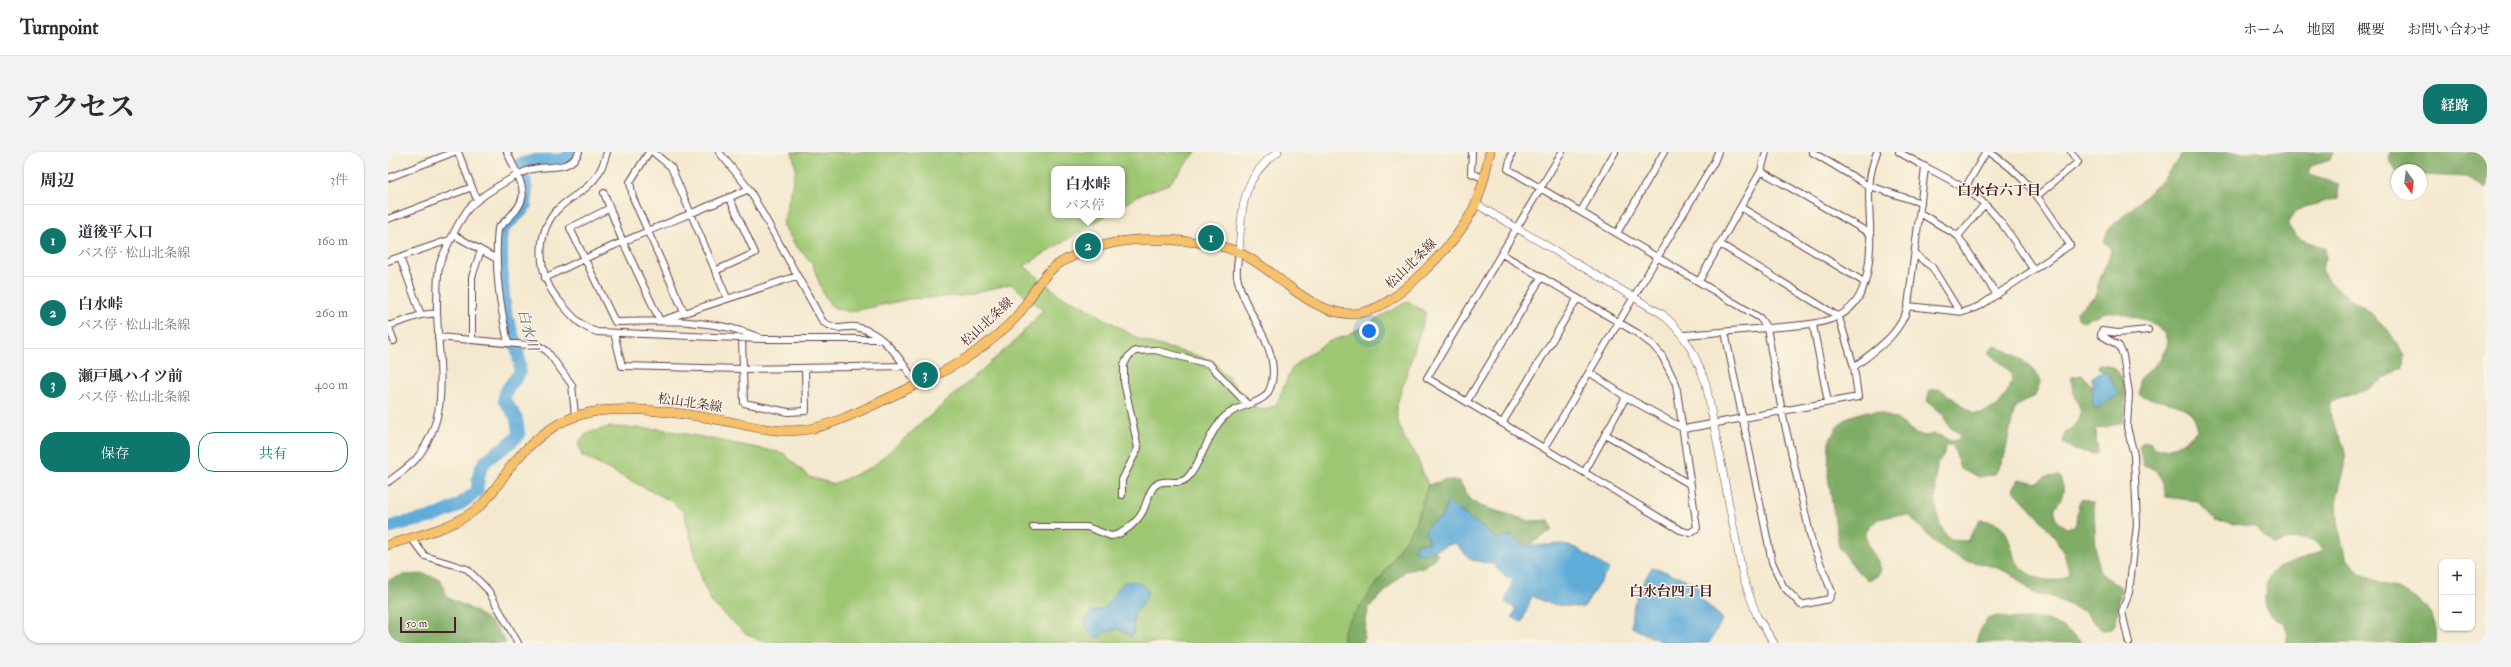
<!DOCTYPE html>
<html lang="ja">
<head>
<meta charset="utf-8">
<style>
  body { margin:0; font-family:"IM FELL Double Pica","Noto Serif JP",serif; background:#f2f2f3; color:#2b2b33 }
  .controls { position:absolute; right:12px; bottom:12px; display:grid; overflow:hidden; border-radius:8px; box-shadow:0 1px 3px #0004 }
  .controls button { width:36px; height:36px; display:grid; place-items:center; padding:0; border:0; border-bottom:1px solid #e1e1e2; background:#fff; color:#2b2b33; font:20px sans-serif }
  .compass { position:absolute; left:2003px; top:12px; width:36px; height:36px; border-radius:50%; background:#fff; box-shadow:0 1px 3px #0004; rotate:166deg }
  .scale { position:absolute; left:12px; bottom:10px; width:56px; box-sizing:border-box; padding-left:4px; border:2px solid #4a1f2b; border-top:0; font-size:11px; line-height:14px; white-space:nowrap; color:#4a1f2b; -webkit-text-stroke:3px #fcf5e5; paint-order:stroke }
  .you { position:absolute; left:981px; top:179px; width:14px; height:14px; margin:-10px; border:3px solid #fff; border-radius:50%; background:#1a73e8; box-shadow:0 0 0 6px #1a73e833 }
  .badge { display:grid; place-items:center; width:26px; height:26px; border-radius:50%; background:#0f766e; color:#fff; font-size:13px; font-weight:700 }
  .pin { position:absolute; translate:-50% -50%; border:2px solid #fff; box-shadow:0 1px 4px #0006 }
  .popup { position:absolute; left:663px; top:14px; width:74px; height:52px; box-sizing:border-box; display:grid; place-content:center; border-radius:8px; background:#fff; filter:drop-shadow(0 1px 3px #0005); font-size:13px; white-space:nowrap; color:#7c7c81 }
  .popup b { font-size:15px; color:#2b2b33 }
  .popup::after { content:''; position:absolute; left:50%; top:100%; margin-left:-8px; border:8px solid transparent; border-top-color:#fff }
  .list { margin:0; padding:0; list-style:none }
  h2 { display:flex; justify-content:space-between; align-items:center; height:52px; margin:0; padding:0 16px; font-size:17px }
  h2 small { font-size:13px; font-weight:400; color:#7c7c81 }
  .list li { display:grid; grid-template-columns:26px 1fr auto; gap:12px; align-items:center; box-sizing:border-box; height:72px; padding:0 16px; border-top:1px solid #e1e1e2 }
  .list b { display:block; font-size:15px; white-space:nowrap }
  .list p { margin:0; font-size:13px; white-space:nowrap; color:#7c7c81 }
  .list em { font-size:13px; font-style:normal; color:#7c7c81 }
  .actions { display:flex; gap:8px; padding:12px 16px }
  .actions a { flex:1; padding:9px 0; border:1px solid #0f766e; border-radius:16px; text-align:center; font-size:14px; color:#0f766e }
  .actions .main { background:#0f766e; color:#fff }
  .map { position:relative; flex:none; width:2099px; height:491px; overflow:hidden; border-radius:16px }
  header { display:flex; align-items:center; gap:24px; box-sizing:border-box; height:56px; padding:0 20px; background:#fff; border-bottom:1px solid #e1e1e2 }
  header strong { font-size:19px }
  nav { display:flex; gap:22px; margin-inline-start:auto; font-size:14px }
  .intro { display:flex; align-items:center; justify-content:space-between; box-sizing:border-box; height:96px; padding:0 24px }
  h1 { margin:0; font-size:28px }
  .button { padding:10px 18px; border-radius:16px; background:#0f766e; color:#fff; font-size:14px; font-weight:700 }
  main { display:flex; gap:24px; padding:0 24px }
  aside { flex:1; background:#fff; border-radius:16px; box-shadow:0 1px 3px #0004 }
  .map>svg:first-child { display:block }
</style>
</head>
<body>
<header>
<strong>Turnpoint</strong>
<nav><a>ホーム</a><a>地図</a><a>概要</a><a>お問い合わせ</a></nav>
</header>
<div class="intro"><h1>アクセス</h1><a class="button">経路</a></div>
<main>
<aside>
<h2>周辺<small>3件</small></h2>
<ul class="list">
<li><span class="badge">1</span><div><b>道後平入口</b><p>バス停 · 松山北条線</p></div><em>160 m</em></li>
<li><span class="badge">2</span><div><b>白水峠</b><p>バス停 · 松山北条線</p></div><em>260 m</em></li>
<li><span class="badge">3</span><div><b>瀬戸風ハイツ前</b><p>バス停 · 松山北条線</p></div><em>400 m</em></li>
</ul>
<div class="actions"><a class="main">保存</a><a>共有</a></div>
</aside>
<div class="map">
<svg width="2099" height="491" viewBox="0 0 2099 491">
  <rect width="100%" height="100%" fill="#fcf5e5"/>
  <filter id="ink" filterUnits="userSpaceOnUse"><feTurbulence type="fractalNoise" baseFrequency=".025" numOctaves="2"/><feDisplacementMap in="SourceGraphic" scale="8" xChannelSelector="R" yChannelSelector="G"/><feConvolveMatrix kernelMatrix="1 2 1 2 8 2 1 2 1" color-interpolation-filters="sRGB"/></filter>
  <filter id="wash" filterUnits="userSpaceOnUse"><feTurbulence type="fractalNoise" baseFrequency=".012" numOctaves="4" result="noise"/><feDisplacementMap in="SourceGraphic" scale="16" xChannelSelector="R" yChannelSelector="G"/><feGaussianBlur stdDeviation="0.9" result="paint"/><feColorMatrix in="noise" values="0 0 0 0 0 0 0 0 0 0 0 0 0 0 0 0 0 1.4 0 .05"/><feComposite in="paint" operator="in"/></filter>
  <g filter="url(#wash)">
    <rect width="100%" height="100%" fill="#f4e9cf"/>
    <!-- green -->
    <path fill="#9ec773" stroke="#74734f" d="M404,0H808L781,32L751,43L734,54V17H666V63H719L636,114L673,144L696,154L752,188L824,208L869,257L876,258L888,253L903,218L912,208L940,190L960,183L1020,149L1038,161L1008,255L1010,270L1017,288L1026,299L1040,333L1027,372L988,433L959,472L955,481V491H377L357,481L324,451L315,431L296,361L285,350L194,304L190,291L199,281L222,275L273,277L395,301L421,325L446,332L484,315L628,188L655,158L623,132L574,144L521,147L462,160L444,155L435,141L424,111L407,93L395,72L408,17Z"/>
    <!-- forest -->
    <path fill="#7eac65" stroke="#646648" d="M1795,0H1945L1942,8L1923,14L1920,20C1930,27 1940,26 1951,33L1950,46L1917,55L1906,61L1900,73C1912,92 1919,88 1937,96L1938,107L1933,118C1948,142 1969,149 1989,166C2000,176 2009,191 2016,203L2015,215L1977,239L1951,246L1943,251C1939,274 1955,282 1957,302C1959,315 1953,328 1950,341C1947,356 1952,396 1961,409C1983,440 2054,433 2048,491H1897L1900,483L1896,471C1884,466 1877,462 1877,448C1876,404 1909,416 1934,398C1926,378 1901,390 1885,392L1867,375L1828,369L1809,349L1778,345C1773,328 1775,318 1755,313L1751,294L1756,289L1763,291L1769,297C1787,298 1797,290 1809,278C1809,247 1772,254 1751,242L1752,226L1772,208L1780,192L1776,180L1761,169L1728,160H1718L1695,169L1690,166L1689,159L1708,144C1709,127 1720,114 1723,97L1716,89L1720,78L1775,28Z
      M2003,0H2099V36L2078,25L2033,23V18H2009V20L2001,6Z
      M1607,194C1624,200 1644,212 1653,228L1647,244L1627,255L1616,306L1607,322L1591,325L1572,316L1565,293H1558L1555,305L1549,311C1547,337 1543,367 1562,388L1579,389L1592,368C1601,369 1608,369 1615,376C1622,384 1623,400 1629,410C1638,426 1668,436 1681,421C1677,387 1646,362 1625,337L1631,327L1649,331L1657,325L1671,324C1678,337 1676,345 1667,355V366L1678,376L1687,374C1690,365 1688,354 1694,347L1705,351C1708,367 1706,412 1713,421C1717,426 1728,430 1733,436L1728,470L1724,477L1714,478L1695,459L1661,444L1648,443L1623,422L1608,415L1576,408L1564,402L1545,389L1522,364L1509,363L1490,367L1478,379C1479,401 1488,399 1493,418L1489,424L1480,428L1470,420L1451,395L1440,324L1441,290L1448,276L1460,265L1479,259L1490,260L1510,268L1527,281L1537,284L1547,282L1565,289L1571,287L1572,283L1561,274L1556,263L1539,249L1542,238L1552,237L1586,262C1610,259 1616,247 1625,227C1620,213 1610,211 1601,200Z
      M1711,212C1742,213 1739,249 1735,271L1707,277L1710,300L1707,302L1686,298L1675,291L1677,280C1709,263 1681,249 1684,225L1695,223L1705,237V246L1720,222L1710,217Z
      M1057,328L1071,329L1083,348L1092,354L1142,369L1161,368L1164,378L1140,394L1121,384L1109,387L1060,350L1054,365L1041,373V391L1034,402L1047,399L1050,403L1036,415L1017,419L980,457L975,491H955V481L959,472L988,433L1027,372L1040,333Z
      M36,422L52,427L60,446C84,457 106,466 118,491H0V428L15,423Z
      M1609,464C1624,468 1635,467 1650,467C1668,467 1682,480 1694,491H1589L1590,483L1598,468Z"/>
    <!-- water -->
    <path fill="#60acd9" stroke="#556682" d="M1715,220L1720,222L1731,243L1708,257L1705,253L1704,225Z
      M1060,350L1109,387L1121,384L1140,394L1173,392L1188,396L1221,417L1195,456L1162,452L1144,444L1134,470L1124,465L1128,457L1117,450L1125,428L1114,422L1105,412L1083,408L1067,391L1034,402L1025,398L1028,392L1041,391L1037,379L1041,373L1054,365Z
      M1264,415L1295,426L1315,438L1311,445L1335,467L1321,491C1307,491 1290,491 1277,491C1274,490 1246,477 1244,475C1241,454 1254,433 1264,415Z
      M744,429C774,435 753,452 745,464L746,482L743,485L732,477L717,480L712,485H705L696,471L702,460L715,457L736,430Z"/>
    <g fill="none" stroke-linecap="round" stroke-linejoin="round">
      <!-- river -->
      <path stroke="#60acd9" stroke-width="13" d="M133,17L131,13L149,8H175L185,0
        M0,376C13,370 25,370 39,366C57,362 76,351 89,339C90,330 90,317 97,310C107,299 121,294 131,283L128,265L116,248C116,235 132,226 132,217C132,196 122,180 118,161C113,134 113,106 114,78C131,56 143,65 137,29"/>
    </g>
  </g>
  <g filter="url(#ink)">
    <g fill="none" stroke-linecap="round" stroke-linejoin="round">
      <!-- minor casing -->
      <g stroke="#643d44" stroke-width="8">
        <path id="minor" d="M70,0L89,48
          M119,0C137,40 146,45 110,76C106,116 112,152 120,191
          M219,0C217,7 214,16 210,22C201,38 181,45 169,58C147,82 150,121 168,145C180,159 191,175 209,180L373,187H490
          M261,0L242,30L245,46L296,160
          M265,0L283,15L339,146
          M331,0L361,37L435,170C439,172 444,175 449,176C455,176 462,174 468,175C496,180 515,210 529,233
          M1084,0L1083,21L1095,26
          M1124,0L1120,17L1372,166L1379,176L1394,260L1424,391L1444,440L1441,447L1413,453L1395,434L1384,410L1337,180
          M1424,0L1479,33L1533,51
          M1511,0C1532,13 1555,23 1576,36C1606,54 1626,89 1645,117
          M1373,19L1483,82
          M0,26L66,0
          M1577,36L1598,0
          M216,41L234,88L272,169L409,124
          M1650,43L1690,10L1683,0
          M222,56L182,76L227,170C274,169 326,166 370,185
          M1354,56L1476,130
          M1193,59L1227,0
          M1532,61L1570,84L1609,143
          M0,67L84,35
          M1229,81L1276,0
          M66,83L107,106
          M1570,84L1596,53
          M1114,102L1249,181L1265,193L1274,204L1288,232L1309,376L1302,381L1292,378L1039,226L1174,0
          M1527,102L1544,115L1571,159
          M12,105L33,163
          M0,109L64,87
          M327,119L367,101L341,45
          M157,126C223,92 292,67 361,37
          M1311,129L1373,19L1378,0
          M1520,154L1575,160L1592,154L1682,93C1657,55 1641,25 1601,0
          M0,173L6,189
          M1425,173L1440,250
          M0,174L33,163L49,161
          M226,181L234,214L354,217L517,214
          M1296,183C1324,181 1352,178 1380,176C1443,171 1479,172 1482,95C1484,58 1475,37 1489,0
          M50,185L151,194L159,199L184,233L187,264
          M354,186L356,251L400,260L418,259L417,216
          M84,188V125L93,98
          M1466,215C1489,197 1512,183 1520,154L1537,16
          M1201,220L1238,245L1296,277L1470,245L1466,215L1451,165L1332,92
          M1079,249L1153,126
          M1115,270L1189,147
          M1217,282L1303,333
          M1156,296L1326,10L1330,0
          M1197,319L1238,245
          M0,330C9,323 20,316 28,307C67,259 48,206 49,150C50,137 48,121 53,108C60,92 68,74 78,60C87,46 123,26 138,19C157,11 181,22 191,0
          M734,343V328L750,296L736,230V213L740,205L747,199L767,198L821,212L859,252
          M645,375H699L723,384C735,383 750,369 755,359C759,351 761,337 769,332C777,326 789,334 798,327C812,315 819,282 836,265C858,246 884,258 885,220C885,186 855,158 849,124C848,117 850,108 851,100
          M23,386L37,404L79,417L100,438L130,491
          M1741,491L1734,460L1741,440L1749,373L1746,303L1739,275L1741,241L1735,203L1731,194L1713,183L1714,179L1730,181L1760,178"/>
      </g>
      <!-- tertiary casing -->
      <g stroke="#643d44" stroke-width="8">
        <path id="tertiary" d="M1088,52L1274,162C1298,183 1307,201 1318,232L1355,425L1369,464L1386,491
          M851,100C854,59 852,26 890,0"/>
      </g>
      <!-- primary casing -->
      <g stroke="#643d44" stroke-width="10">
        <path id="primary" d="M0,393C31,383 66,376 91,355C106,342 115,323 128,308C143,291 163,273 186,265C227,249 300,262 343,270C367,275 391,281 415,278C448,274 494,248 526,234C564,217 600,196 629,164C641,150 650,128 665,116C681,103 705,96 725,91C754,84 823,88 850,100C868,108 883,121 899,133C957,178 986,168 1036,119C1056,100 1077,77 1088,51C1095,35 1098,17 1102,0"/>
      </g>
      <!-- minor -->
      <use href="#minor" stroke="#fff" stroke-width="6"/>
      <!-- tertiary -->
      <use href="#tertiary" stroke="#fff" stroke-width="7"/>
      <!-- primary -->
      <use href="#primary" stroke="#f6c16b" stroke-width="9"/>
    </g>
  </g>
  <g text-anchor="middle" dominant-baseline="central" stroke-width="3" stroke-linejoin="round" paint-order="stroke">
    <!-- street labels -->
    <g font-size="13" fill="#4a1f2b" stroke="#fcf5e5">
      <text transform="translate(1023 112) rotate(-44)">松山北条線</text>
      <text transform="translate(599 170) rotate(-43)">松山北条線</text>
      <text transform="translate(302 251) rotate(8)">松山北条線</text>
    </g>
    <!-- neighbourhood labels -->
    <g font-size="14" font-weight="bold" fill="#4a1f2b" stroke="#fcf5e5">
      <text x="1611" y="38">白水台六丁目</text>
      <text x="1283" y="439">白水台四丁目</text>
    </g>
    <!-- water labels -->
    <g font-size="14" font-style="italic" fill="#535771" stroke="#fcf5e5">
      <text transform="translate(140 178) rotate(75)">白水川</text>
    </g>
  </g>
</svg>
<div class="controls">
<button>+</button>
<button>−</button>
</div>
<svg class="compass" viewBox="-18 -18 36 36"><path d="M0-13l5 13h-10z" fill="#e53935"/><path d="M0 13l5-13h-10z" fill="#7c7c81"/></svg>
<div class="scale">50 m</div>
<div class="you"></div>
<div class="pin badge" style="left:823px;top:86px">1</div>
<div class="pin badge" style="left:700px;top:94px">2</div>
<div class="popup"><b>白水峠</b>バス停</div>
<div class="pin badge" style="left:537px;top:223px">3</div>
</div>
</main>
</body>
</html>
